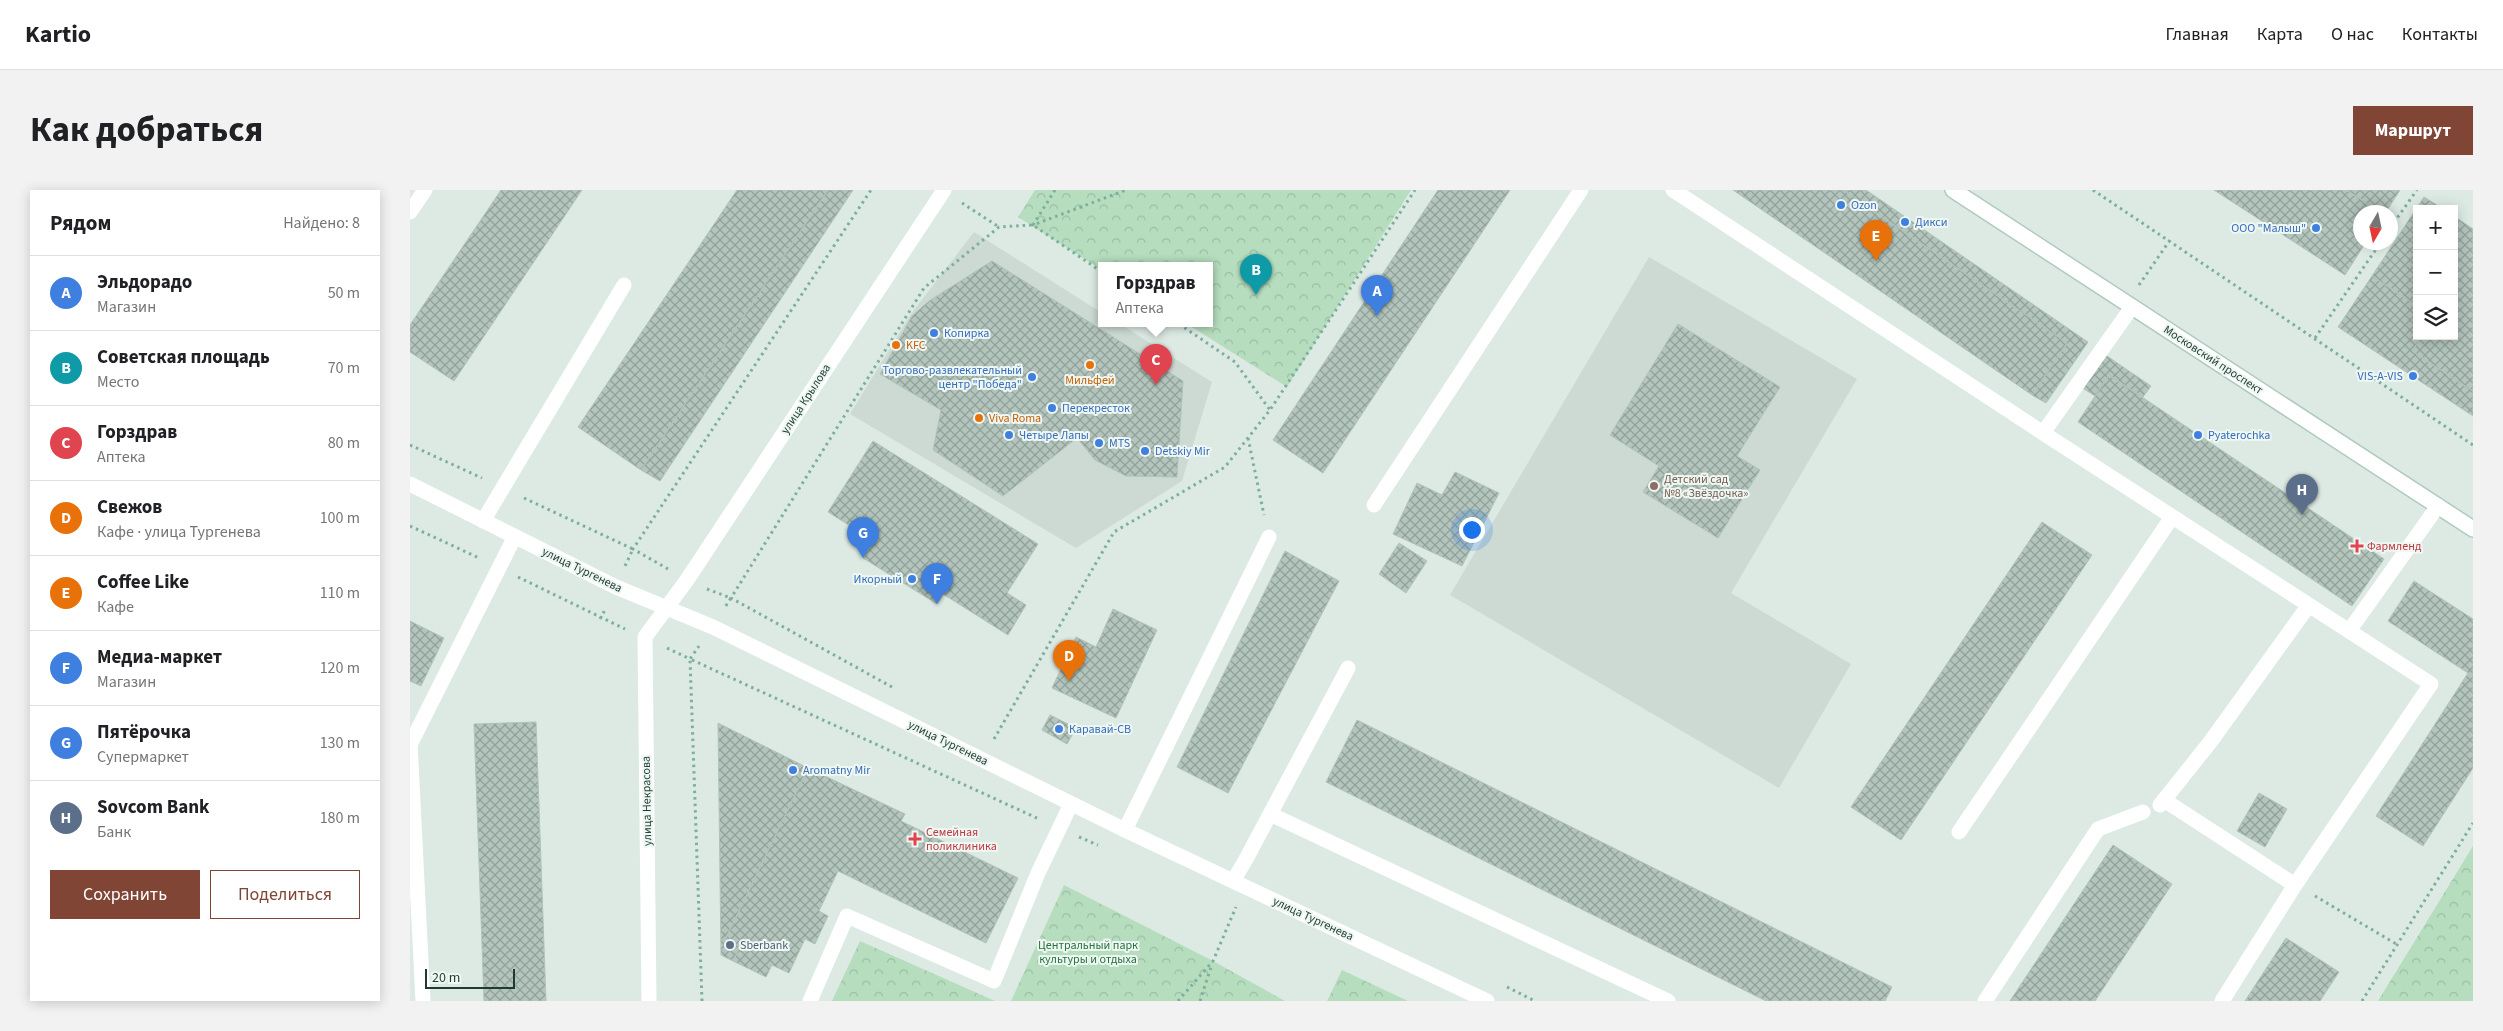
<!DOCTYPE html>
<html lang="ru">
<head>
<meta charset="utf-8">
<style>
  body { margin:0; font-family:"Source Sans 3",sans-serif; background:#f2f2f2; color:#202124 }
  .controls { position:absolute; right:15px; top:15px; display:grid; overflow:hidden; border-radius:0px; box-shadow:0 2px 12px #0003 }
  .controls button { width:45px; height:45px; display:grid; place-items:center; padding:0; border:0; border-bottom:1px solid #e0e0e0; background:#fff; color:#202124; font:25px sans-serif }
  .compass { position:absolute; left:1943px; top:15px; width:45px; height:45px; border-radius:50%; background:#fff; box-shadow:0 2px 12px #0003; rotate:189deg }
  .scale { position:absolute; left:15px; bottom:12px; width:90px; box-sizing:border-box; padding-left:5px; border:2px solid #1e3a31; border-top:0; font-size:14px; line-height:18px; white-space:nowrap; color:#1e3a31; -webkit-text-stroke:4px #eef7f2; paint-order:stroke }
  .you { position:absolute; left:1061px; top:339px; width:18px; height:18px; margin:-12px; border:4px solid #fff; border-radius:50%; background:#1a73e8; box-shadow:0 0 0 8px #1a73e833 }
  .badge { display:grid; place-items:center; width:32px; height:32px; border-radius:50%; background:#814536; color:#fff; font-size:16px; font-weight:700 }
  .pin { position:absolute; translate:-50% -41px; filter:drop-shadow(0 1px 2px #0008) }
  .pin::after { content:''; position:absolute; top:26px; width:18px; height:15px; background:inherit; clip-path:polygon(0 0,100% 0,50% 100%) }
  .popup { position:absolute; left:688px; top:72px; width:115px; height:65px; box-sizing:border-box; display:grid; place-content:center; border-radius:0px; background:#fff; filter:drop-shadow(0 1px 4px #0005); font-size:16px; white-space:nowrap; color:#757577 }
  .popup b { font-size:19px; color:#202124 }
  .popup::after { content:''; position:absolute; left:50%; top:100%; margin-left:-10px; border:10px solid transparent; border-top-color:#fff }
  .list { margin:0; padding:0; list-style:none }
  h2 { display:flex; justify-content:space-between; align-items:center; height:65px; margin:0; padding:0 20px; font-size:21px }
  h2 small { font-size:16px; font-weight:400; color:#757577 }
  .list li { display:grid; grid-template-columns:32px 1fr auto; gap:15px; align-items:center; box-sizing:border-box; height:75px; padding:0 20px; border-top:1px solid #e0e0e0 }
  .list b { display:block; font-size:19px; white-space:nowrap }
  .list p { margin:0; font-size:16px; white-space:nowrap; color:#757577 }
  .list em { font-size:16px; font-style:normal; color:#757577 }
  .actions { display:flex; gap:10px; padding:15px 20px }
  .actions a { flex:1; padding:11px 0; border:1px solid #814536; border-radius:0px; text-align:center; font-size:18px; color:#814536 }
  .actions .main { background:#814536; color:#fff }
  .icon { flex:none; width:28px; height:28px; fill:none; stroke:currentColor; stroke-width:2; stroke-linecap:round; stroke-linejoin:round }
  .map { position:relative; flex:none; width:2063px; height:811px; overflow:hidden; border-radius:0px }
  header { display:flex; align-items:center; gap:30px; box-sizing:border-box; height:70px; padding:0 25px; background:#fff; border-bottom:1px solid #e0e0e0 }
  header strong { font-size:24px }
  nav { display:flex; gap:28px; margin-inline-start:auto; font-size:18px }
  .intro { display:flex; align-items:center; justify-content:space-between; box-sizing:border-box; height:120px; padding:0 30px }
  h1 { margin:0; font-size:35px }
  .button { padding:12px 22px; border-radius:0px; background:#814536; color:#fff; font-size:18px; font-weight:700 }
  main { display:flex; gap:30px; padding:0 30px }
  aside { flex:1; background:#fff; border-radius:0px; box-shadow:0 2px 12px #0003 }
  .map>svg:first-child { display:block }
</style>
</head>
<body>
<header>
<strong>Kartio</strong>
<nav><a>Главная</a><a>Карта</a><a>О нас</a><a>Контакты</a></nav>
</header>
<div class="intro"><h1>Как добраться</h1><a class="button">Маршрут</a></div>
<main>
<aside>
<h2>Рядом<small>Найдено: 8</small></h2>
<ul class="list">
<li><span class="badge" style="background:#3f7fe0">A</span><div><b>Эльдорадо</b><p>Магазин</p></div><em>50 m</em></li>
<li><span class="badge" style="background:#0f9aa8">B</span><div><b>Советская площадь</b><p>Место</p></div><em>70 m</em></li>
<li><span class="badge" style="background:#e0444e">C</span><div><b>Горздрав</b><p>Аптека</p></div><em>80 m</em></li>
<li><span class="badge" style="background:#e8710a">D</span><div><b>Свежов</b><p>Кафе · улица Тургенева</p></div><em>100 m</em></li>
<li><span class="badge" style="background:#e8710a">E</span><div><b>Coffee Like</b><p>Кафе</p></div><em>110 m</em></li>
<li><span class="badge" style="background:#3f7fe0">F</span><div><b>Медиа-маркет</b><p>Магазин</p></div><em>120 m</em></li>
<li><span class="badge" style="background:#3f7fe0">G</span><div><b>Пятёрочка</b><p>Супермаркет</p></div><em>130 m</em></li>
<li><span class="badge" style="background:#5c6f8a">H</span><div><b>Sovcom Bank</b><p>Банк</p></div><em>180 m</em></li>
</ul>
<div class="actions"><a class="main">Сохранить</a><a>Поделиться</a></div>
</aside>
<div class="map">
<svg width="2063" height="811" viewBox="0 0 2063 811">
  <defs>
    <pattern id="forest-crowns" width="20" height="18" patternUnits="userSpaceOnUse" patternTransform="scale(1.25)"><rect width="20" height="18" fill="#b5ddbe"/><path d="M2 6a3 3 0 1 1 6 0M12 15a3 3 0 1 1 6 0" fill="none" stroke="#9bbea4"/></pattern>
    <pattern id="building-cross-hatch" width="8" height="8" patternUnits="userSpaceOnUse" patternTransform="scale(1.25)"><rect width="8" height="8" fill="#b3c5bd"/><path d="M0 0l8 8M0 8l8-8" fill="none" stroke="#91a19a"/></pattern>
  </defs>
  <rect width="100%" height="100%" fill="#ddeae4"/>
  <!-- built -->
  <path fill="#ccdad3" d="M564,42L692,123V134H710L802,192L772,291L666,358L440,224L501,124Z
    M1239,67L1447,189L1321,403L1441,474L1369,598L1040,405Z"/>
  <!-- forest -->
  <path fill="url(#forest-crowns)" d="M625,0H1001L877,197L777,134H800V76H692V80L608,27Z
    M2063,656V811H1968Z
    M654,695L803,771L875,811H601Z
    M450,751L585,811H422Z
    M932,780L998,811H917Z"/>
  <!-- building -->
  <path fill="url(#building-cross-hatch)" stroke="#b0c4bb" d="M91,0H172L44,191L0,162V135Z
    M327,0H418L231,280L168,237Z
    M418,0H443L250,291L231,280Z
    M1028,0H1100L913,283L863,250Z
    M1323,0H1433L1657,153L1622,205Z
    M1433,0H1456L1678,152L1636,213L1622,205L1657,153Z
    M1804,0H1936L1971,22H1950V52H1956L1935,85Z
    M1936,0H1990L1976,22H1971Z
    M2014,7L2033,19H2007V116L1962,86Z
    M2044,26L2063,39V201L2002,161L2012,146H2044Z
    M582,71L773,191L767,287L716,286L685,270L667,248L593,306L523,260L531,220L470,184L502,126L519,111Z
    M1962,86L2007,116V146H2012L2002,161L2063,201V226L1928,137Z
    M1268,134L1370,197L1327,266L1350,280L1308,348L1233,302L1249,276L1200,245Z
    M1694,164L1741,196L1733,207L1699,185L1685,206L1671,197Z
    M1699,185L1974,369L1942,416L1668,232Z
    M463,251L628,354L597,403L616,415L598,445L533,404L527,414L453,368L464,351L418,322Z
    M1045,282L1089,303L1052,376L983,344L1007,293L1032,305Z
    M1632,332L1682,365L1491,650L1441,617Z
    M989,353L1017,371L996,403L969,384Z
    M875,361L929,391L818,603L767,577Z
    M2004,391L2063,429V578L2013,656L1966,626L2058,483L1978,431Z
    M703,419L747,440L706,528L642,498L666,447L686,457Z
    M0,431L34,448L11,496L0,491Z
    M640,525L666,538L657,554L632,540Z
    M947,530L1482,797L1475,811H1356L916,592Z
    M126,532L136,811H74L64,534Z
    M308,533L398,578L314,752L329,759L323,771L311,765Z
    M398,578L495,624L491,631L608,688L576,753L428,681L409,721L418,726L405,754L395,749L379,783L362,775L356,787L323,771L329,759L314,752Z
    M1849,603L1877,619L1855,657L1827,641Z
    M1703,655L1762,694L1685,811H1600Z
    M1876,748L1929,782L1910,811H1835Z"/>
  <g fill="none" stroke-linecap="round" stroke-linejoin="round">
    <!-- secondary casing -->
    <g stroke="#b0cac0" stroke-width="18">
      <path id="secondary" d="M1543,0L2063,339"/>
    </g>
    <!-- path -->
    <path stroke="#7caf9d" stroke-width="3" stroke-dasharray="2.5 4" stroke-linecap="butt" d="M645,0L623,35L716,0
      M1683,0L2063,255
      M552,13L589,37
      M1980,38L2007,0
      M1729,95L1760,50
      M769,134L825,172L860,220
      M1905,148L1971,52
      M838,248L854,325
      M0,255L72,288
      M114,308L223,359L215,376
      M0,336L69,368
      M258,379L223,359L461,0
      M108,387L215,439
      M297,399L321,408L315,417
      M190,429L196,418
      M257,458L280,469L289,456
      M482,497L321,408L514,98L589,37L623,35L692,82
      M584,549L704,342L815,277L860,220L1005,0
      M669,647L688,655
      M1905,706L1988,755
      M1097,797L1125,811
      M292,811L280,469L629,629
      M768,811L803,771L826,717
      M790,811L802,774
      M1952,811L2063,633"/>
    <!-- lane -->
    <path stroke="#fff" stroke-width="15" d="M1263,0L1633,243L2021,494L1885,695L1754,610
      M0,22L15,0
      M1633,243L1722,117
      M964,315L1171,0
      M73,331L214,95
      M1939,441L2028,316
      M1,553L104,348
      M1750,615L1801,551L1899,415
      M860,624L1258,811
      M715,640L859,347
      M1549,642L1762,327
      M823,691L835,671L938,478
      M400,811L437,726L584,791L628,683L661,614
      M1575,811L1688,639L1733,622
      M1812,811L1885,695"/>
    <!-- street -->
    <path stroke="#fff" stroke-width="15" d="M0,294L206,397L303,437L715,640L1077,811
      M0,553L13,811
      M239,811L235,447L277,390L534,0"/>
    <!-- secondary -->
    <use href="#secondary" stroke="#fff" stroke-width="15"/>
  </g>
  <!-- markers -->
  <g fill="#3f7fe0" stroke="#eef7f2" stroke-width="2">
    <circle cx="1431" cy="15" r="5"/>
    <circle cx="1495" cy="32" r="5"/>
    <circle cx="1906" cy="38" r="5"/>
    <circle cx="524" cy="143" r="5"/>
    <circle cx="2003" cy="186" r="5"/>
    <circle cx="622" cy="187" r="5"/>
    <circle cx="642" cy="218" r="5"/>
    <circle cx="599" cy="245" r="5"/>
    <circle cx="1788" cy="245" r="5"/>
    <circle cx="689" cy="253" r="5"/>
    <circle cx="735" cy="261" r="5"/>
    <circle cx="502" cy="389" r="5"/>
    <circle cx="649" cy="539" r="5"/>
    <circle cx="383" cy="580" r="5"/>
  </g>
  <g fill="#e8710a" stroke="#eef7f2" stroke-width="2">
    <circle cx="486" cy="155" r="5"/>
    <circle cx="680" cy="175" r="5"/>
    <circle cx="569" cy="228" r="5"/>
  </g>
  <circle fill="#8d6e63" stroke="#eef7f2" stroke-width="2" cx="1244" cy="296" r="5"/>
  <g fill="#e0444e" stroke="#eef7f2" stroke-width="2">
    <path d="M1944.5 348.5h5v5h5v5h-5v5h-5v-5h-5v-5h5z"/>
    <path d="M502.5 641.5h5v5h5v5h-5v5h-5v-5h-5v-5h5z"/>
  </g>
  <circle fill="#5c6f8a" stroke="#eef7f2" stroke-width="2" cx="320" cy="755" r="5"/>
  <g text-anchor="middle" dominant-baseline="central" stroke-width="4" stroke-linejoin="round" paint-order="stroke">
    <!-- shop labels -->
    <g font-size="12" fill="#366cbe" stroke="#eef7f2" text-anchor="start">
      <text x="1441" y="15">Ozon</text>
      <text x="1505" y="32">Дикси</text>
      <text x="1896" y="38" text-anchor="end">ООО "Малыш"</text>
      <text x="534" y="143">Копирка</text>
      <text x="612" y="180" text-anchor="end">Торгово-развлекательный<tspan x="612" dy="14">центр "Победа"</tspan></text>
      <text x="1993" y="186" text-anchor="end">VIS-A-VIS</text>
      <text x="652" y="218">Перекресток</text>
      <text x="609" y="245">Четыре Лапы</text>
      <text x="1798" y="245">Pyaterochka</text>
      <text x="699" y="253">MTS</text>
      <text x="745" y="261">Detskiy Mir</text>
      <text x="492" y="389" text-anchor="end">Икорный</text>
      <text x="659" y="539">Каравай-СВ</text>
      <text x="393" y="580">Aromatny Mir</text>
    </g>
    <!-- food labels -->
    <g font-size="12" fill="#c56008" stroke="#eef7f2" text-anchor="start">
      <text x="496" y="155">KFC</text>
      <text x="680" y="190" text-anchor="middle">Мильфей</text>
      <text x="579" y="228">Viva Roma</text>
    </g>
    <!-- street labels -->
    <g font-size="12" fill="#1e3a31" stroke="#eef7f2">
      <text transform="translate(1803 170) rotate(33)">Московский проспект</text>
      <text transform="translate(396 209) rotate(-57)">улица Крылова</text>
      <text transform="translate(172 380) rotate(26)">улица Тургенева</text>
      <text transform="translate(538 553) rotate(26)">улица Тургенева</text>
      <text transform="translate(237 611) rotate(-91)">улица Некрасова</text>
      <text transform="translate(903 729) rotate(25)">улица Тургенева</text>
    </g>
    <!-- education labels -->
    <g font-size="12" fill="#785e54" stroke="#eef7f2" text-anchor="start">
      <text x="1254" y="289">Детский сад<tspan x="1254" dy="14">№8 «Звёздочка»</tspan></text>
    </g>
    <!-- health labels -->
    <g font-size="12" fill="#be3a42" stroke="#eef7f2" text-anchor="start">
      <text x="1957" y="356">Фармленд</text>
      <text x="516" y="642">Семейная<tspan x="516" dy="14">поликлиника</tspan></text>
    </g>
    <!-- service labels -->
    <g font-size="12" fill="#4e5e75" stroke="#eef7f2" text-anchor="start">
      <text x="330" y="755">Sberbank</text>
    </g>
    <!-- park labels -->
    <g font-size="12" fill="#277241" stroke="#eef7f2">
      <text x="678" y="755">Центральный парк<tspan x="678" dy="14">культуры и отдыха</tspan></text>
    </g>
  </g>
</svg>
<div class="controls">
<button>+</button>
<button>−</button>
<button><svg class="icon" aria-label="layers" viewBox="0 0 24 24"><path d="M12 4l9 5-9 5-9-5zM3 14l9 5 9-5"/></svg></button>
</div>
<svg class="compass" viewBox="-18 -18 36 36"><path d="M0-13l5 13h-10z" fill="#e53935"/><path d="M0 13l5-13h-10z" fill="#757577"/></svg>
<div class="scale">20 m</div>
<div class="you"></div>
<div class="pin badge" style="left:967px;top:126px;background:#3f7fe0">A</div>
<div class="pin badge" style="left:846px;top:105px;background:#0f9aa8">B</div>
<div class="pin badge" style="left:746px;top:195px;background:#e0444e">C</div>
<div class="popup"><b>Горздрав</b>Аптека</div>
<div class="pin badge" style="left:659px;top:491px;background:#e8710a">D</div>
<div class="pin badge" style="left:1466px;top:71px;background:#e8710a">E</div>
<div class="pin badge" style="left:527px;top:414px;background:#3f7fe0">F</div>
<div class="pin badge" style="left:453px;top:368px;background:#3f7fe0">G</div>
<div class="pin badge" style="left:1892px;top:325px;background:#5c6f8a">H</div>
</div>
</main>
</body>
</html>
